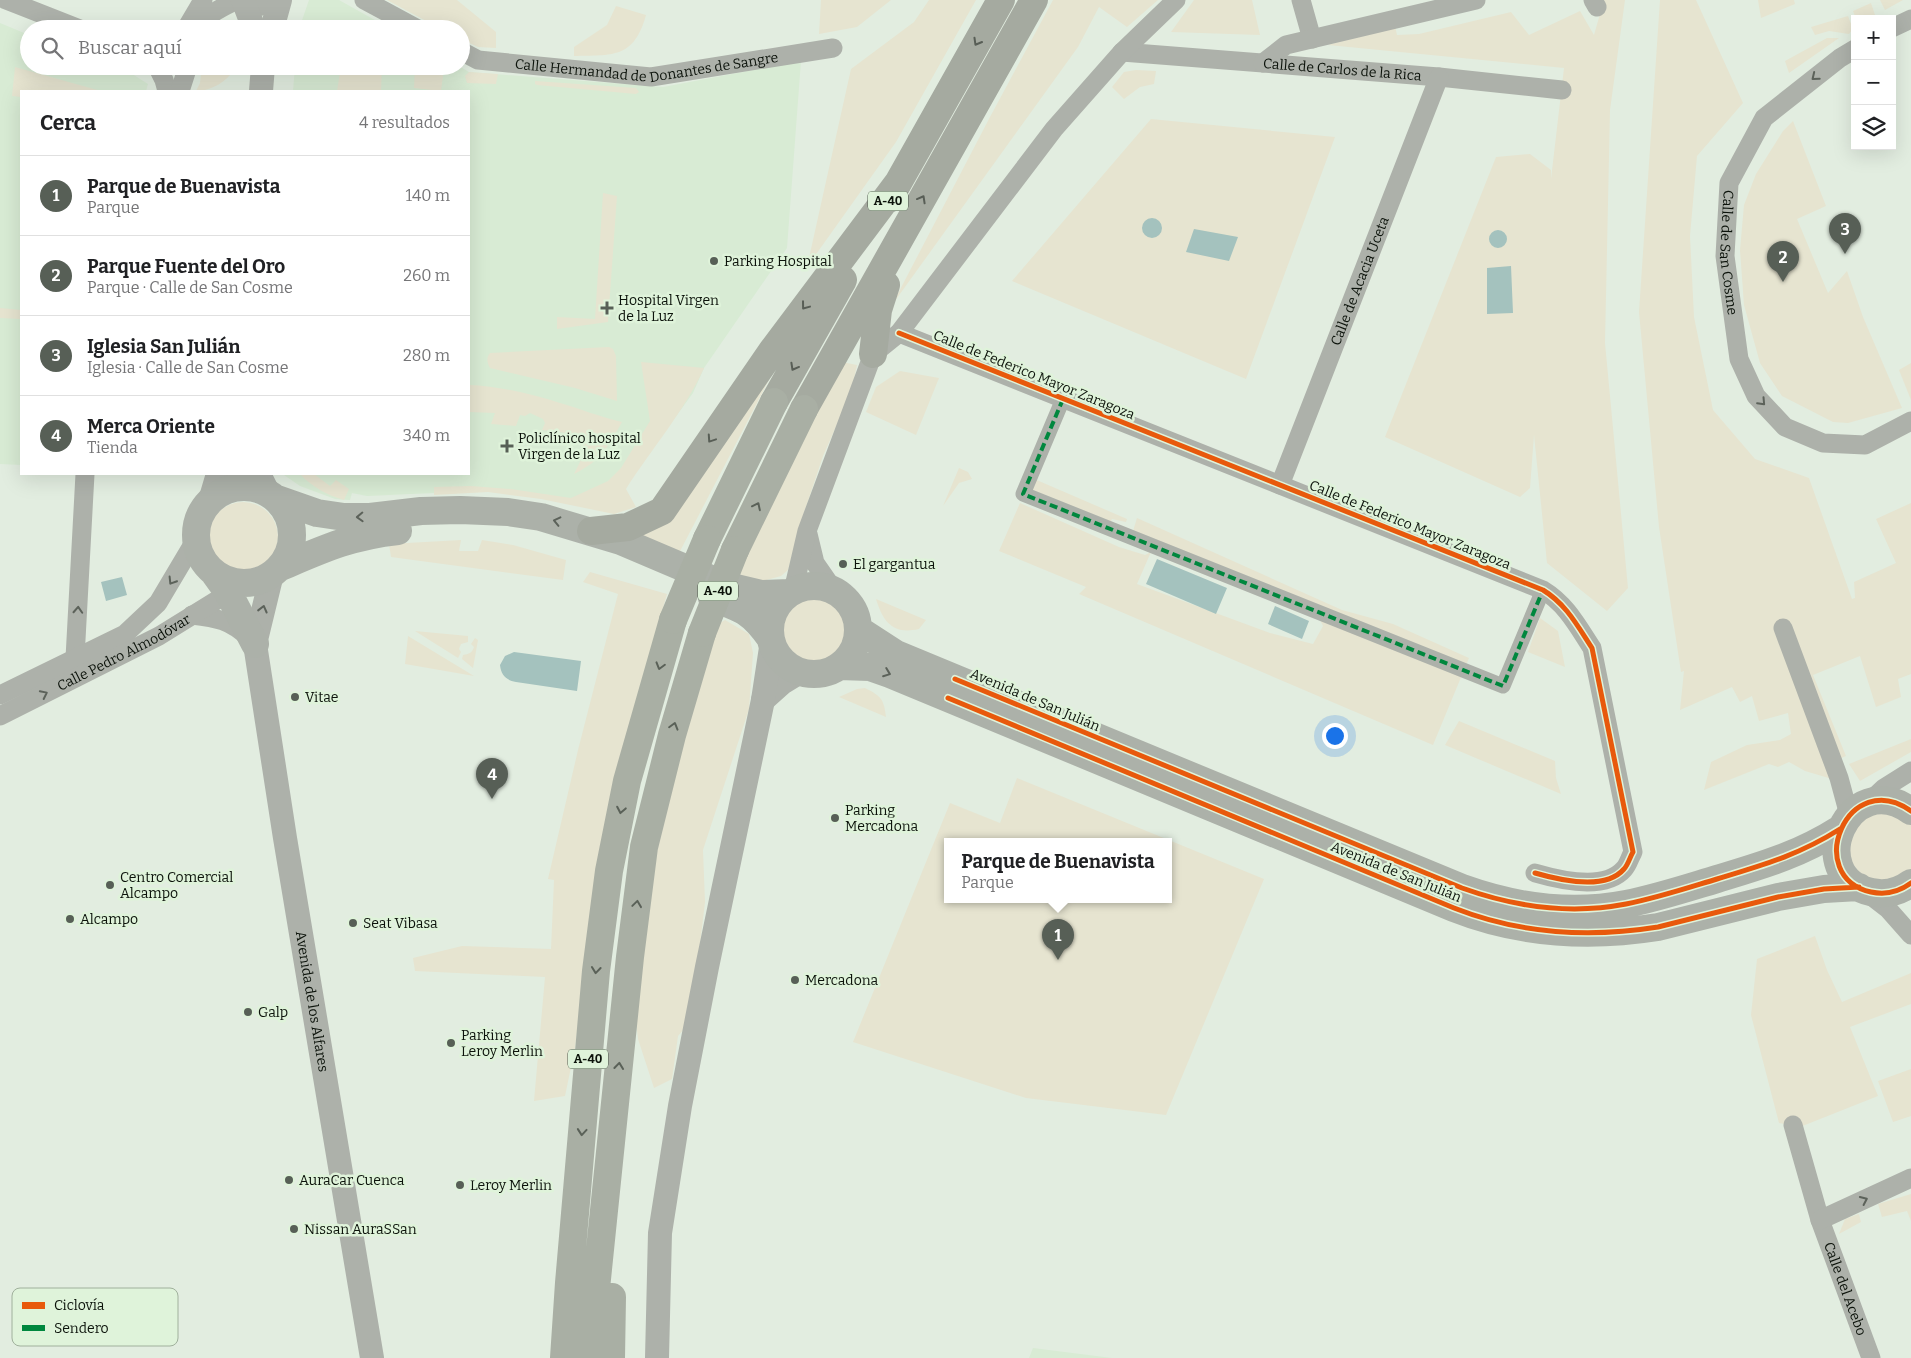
<!DOCTYPE html>
<html lang="es">
<head>
<meta charset="utf-8">
<style>
  body { margin:0; font-family:Bitter,serif; background:#f6f6f6; color:#202124 }
  .controls { position:absolute; right:15px; top:15px; display:grid; overflow:hidden; border-radius:0px; box-shadow:0 5px 20px #0002 }
  .controls button { width:45px; height:45px; display:grid; place-items:center; padding:0; border:0; border-bottom:1px solid #e0e0e0; background:#fff; color:#202124; font:25px sans-serif }
  .you { position:absolute; left:1334px; top:735px; width:18px; height:18px; margin:-12px; border:4px solid #fff; border-radius:50%; background:#1a73e8; box-shadow:0 0 0 8px #1a73e833 }
  .badge { display:grid; place-items:center; width:32px; height:32px; border-radius:50%; background:#575f56; color:#fff; font-size:16px; font-weight:700 }
  .pin { position:absolute; translate:-50% -41px; filter:drop-shadow(0 1px 2px #0008) }
  .pin::after { content:''; position:absolute; top:26px; width:18px; height:15px; background:inherit; clip-path:polygon(0 0,100% 0,50% 100%) }
  .popup { position:absolute; left:944px; top:838px; width:228px; height:65px; box-sizing:border-box; display:grid; place-content:center; border-radius:0px; background:#fff; filter:drop-shadow(0 1px 4px #0005); font-size:16px; white-space:nowrap; color:#757577 }
  .popup b { font-size:19px; color:#202124 }
  .popup::after { content:''; position:absolute; left:50%; top:100%; margin-left:-10px; border:10px solid transparent; border-top-color:#fff }
  .list { margin:0; padding:0; list-style:none }
  h2 { display:flex; justify-content:space-between; align-items:center; height:65px; margin:0; padding:0 20px; font-size:21px }
  h2 small { font-size:16px; font-weight:400; color:#757577 }
  .list li { display:grid; grid-template-columns:32px 1fr auto; gap:15px; align-items:center; box-sizing:border-box; height:80px; padding:0 20px; border-top:1px solid #e0e0e0 }
  .list b { display:block; font-size:19px; white-space:nowrap }
  .list p { margin:0; font-size:16px; white-space:nowrap; color:#757577 }
  .list em { font-size:16px; font-style:normal; color:#757577 }
  .icon { flex:none; width:28px; height:28px; fill:none; stroke:currentColor; stroke-width:2; stroke-linecap:round; stroke-linejoin:round }
  .map { position:relative; flex:none; width:1911px; height:1358px; overflow:hidden }
  .search { position:absolute; background:#fff; box-shadow:0 5px 20px #0002; left:20px; top:20px; width:450px; height:55px; display:flex; align-items:center; gap:12px; box-sizing:border-box; padding:0 18px; border-radius:28px; color:#757577; font-size:19px }
  .panel { position:absolute; background:#fff; box-shadow:0 5px 20px #0002; left:20px; top:90px; width:450px; height:385px; border-radius:0px }
  .map>svg:first-child { display:block }
</style>
</head>
<body>
<div class="map">
<svg width="1911" height="1358" viewBox="0 0 1911 1358">
  <rect width="100%" height="100%" fill="#e2ede0"/>
  <!-- built -->
  <path fill="#d8ebd4" d="M309,0H339L391,29H299Z
    M0,23L29,35V66H113L129,72L148,84L146,91H21V465L0,464Z
    M801,61L787,248L704,368L693,393L644,460L570,504L499,490L367,496L352,493L350,500L335,499L300,486L284,475L283,474H469V91H293L295,66H459L469,72L663,87Z
    M1033,1348L1112,1358H1029Z"/>
  <!-- green -->
  <path fill="#e6e4d0" fill-rule="evenodd" d="M387,0H457L496,32V48L478,47L461,39V29H441Z
    M821,0H891L857,27L819,34Z
    M929,0H976L896,142L807,267L851,69L914,22Z
    M1053,0H1158L1127,27L1099,7L1078,47L892,305L990,117Z
    M1194,0H1252L1260,35L1171,32Z
    M1604,0H1625L1610,110L1605,343L1628,588L1607,611L1547,563L1534,435L1530,488L1520,497L1385,437L1496,157L1530,154L1551,170V179L1564,68L1328,45L1395,26L1397,35L1419,34L1511,12L1529,35L1580,11L1594,35Z
    M1660,0H1696L1743,103L1697,156L1690,236L1694,317L1713,410L1755,459L1809,478L1852,599L1855,598L1854,582L1896,563L1876,519L1911,503V674L1898,679L1901,697L1876,707L1860,656L1813,675L1846,756L1830,763L1832,779L1805,771L1789,762L1778,767L1769,764L1704,790L1711,762L1747,745L1780,740L1791,734L1788,713L1759,721L1752,696L1740,702L1732,687L1680,710L1684,671L1681,672L1659,527L1639,312Z
    M1758,0H1794L1795,4L1761,18Z
    M1880,0H1903L1885,10Z
    M1871,3L1875,15L1869,19H1856L1853,11Z
    M616,6L646,15C634,59 612,55 574,56V47L607,25Z
    M1848,16L1853,29L1849,34L1829,31L1815,35L1811,27Z
    M220,21L229,24L235,29H213Z
    M1827,38H1839L1789,73L1785,61Z
    M202,66H236C229,81 211,91 196,91L200,83Z
    M341,66H382L381,91H337Z
    M415,66H438L443,76L441,91L414,88Z
    M15,67L101,91H21V97L12,96Z
    M1136,70L1156,71L1154,84L1140,87L1124,99L1112,87L1124,72Z
    M469,72L498,74L496,84L467,83L465,76Z
    M535,81L636,88L639,92L636,94L537,85L535,84Z
    M1151,119L1335,137L1246,379L1012,281Z
    M1793,121L1826,206L1797,219L1828,293L1847,271L1863,317L1902,408L1848,423L1833,422L1782,396L1760,363L1744,305L1740,250L1744,205L1756,174L1783,131Z
    M603,193L617,196L608,322L557,329V317L595,319Z
    M0,308L21,310V319L0,318Z
    M609,347L613,349L616,356L617,401L575,388L490,368C487,362 486,358 490,353Z
    M784,351L677,557L629,536Z
    M641,362L704,368C684,412 652,448 626,489L636,507L614,514L541,499L488,492L434,495V487L471,486L511,489L571,498L608,481L621,468L650,421Z
    M842,362L857,365L851,393L823,456L802,519L788,570L781,576L749,585L732,581L783,476L815,418Z
    M1911,363V400L1899,370Z
    M900,371L939,378L916,435L866,412L876,387Z
    M469,385C499,386 531,394 560,403C581,409 600,417 622,422C607,448 602,460 574,474L582,458L584,435L542,430L545,423L543,419L530,413L525,416L520,415L516,426L491,424L495,413L469,412Z
    M959,468L968,472L972,479L959,483L943,506Z
    M300,474H314L330,486L336,480L349,489L344,500C327,495 312,487 300,474Z
    M1032,478L1127,519L1126,522L1112,519L1105,533L1023,498Z
    M208 537a35 35 0 1 1 70 0a35 35 0 1 1-70 0Z
    M1020,503L1119,547L1145,555L1151,552L1137,584L1270,633L1313,644L1323,626L1320,620L1133,531L1137,518L1342,610L1393,624L1469,658L1433,745L1079,594L1086,587L999,551Z
    M461,540L459,551H478L482,540L513,545L566,560L563,580L391,557L389,544Z
    M590,572L667,594L627,734L592,911L575,1048L565,1096L534,1101L545,977L415,971L413,958L462,946L551,949L554,880L548,879L578,750L618,594L583,582Z
    M780 630a34 34 0 1 1 68 0a34 34 0 1 1-68 0Z
    M876,599L926,620L919,629C893,635 883,622 876,599Z
    M1540,618L1558,631L1565,667L1528,652Z
    M725,620L749,634L753,653L749,709L703,850L705,902L696,978L685,1028L678,1036L672,1079L654,1088L638,1039L633,995L661,805L710,629Z
    M415,631L468,636V642L461,644L459,649L461,652L458,658Z
    M408,636L474,676L405,664Z
    M475,638L478,640L473,668L462,659L463,655C469,654 472,653 474,647L471,644Z
    M865,688C881,696 884,699 886,717L839,697L857,689Z
    M1459,721L1555,761L1556,778L1561,794L1445,745Z
    M1911,739V752L1860,781L1849,764Z
    M1017,778L1264,879L1166,1115L1026,1098L853,1042L950,803L1000,823ZM948,841H1168V899H948Z
    M1864,813H1901L1911,821V874L1868,883L1845,854Z
    M1815,936L1827,970L1842,1002L1911,973V1004L1850,1027L1878,1096L1800,1127L1779,1123L1751,1015L1757,959Z
    M1911,1069V1116L1893,1122L1878,1081Z
    M1911,1194V1221L1907,1211L1882,1217L1878,1204Z
    M1859,1214L1861,1222L1839,1234L1845,1219Z"/>
  <!-- water -->
  <path fill="#a4c2be" d="M1142 228a10 10 0 1 1 20 0a10 10 0 1 1-20 0Z
    M1194,229L1238,237L1229,261L1186,252Z
    M1489 239a9 9 0 1 1 18 0a9 9 0 1 1-18 0Z
    M1511,266L1513,313L1487,314V268Z
    M1157,559L1227,588L1216,614L1146,584Z
    M122,577L127,595L106,601L101,582Z
    M1275,606L1309,621L1302,639L1268,624Z
    M514,652L581,661L577,691L516,682C506,680 501,675 500,665L505,656Z"/>
  <g fill="none" stroke-linecap="round" stroke-linejoin="round">
    <!-- pedestrian -->
    <path stroke="#adb1aa" stroke-width="15" d="M1063,399L1023,494L1503,686L1543,590"/>
    <!-- minor -->
    <g stroke="#adb1aa" stroke-width="19">
      <path d="M6,0L80,29"/>
      <path d="M364,0L418,29"/>
      <path d="M1301,0L1312,39"/>
      <path d="M1593,0L1597,7"/>
      <path d="M187,27L203,0"/>
      <path d="M1892,28L1911,19"/>
      <path d="M197,29C207,14 221,8 237,0"/>
      <path id="s1" d="M1855,49L1840,58L1764,118L1729,183L1725,256L1739,359L1756,396L1785,427L1823,443L1865,445L1911,421"/>
      <path id="s2" d="M461,51L478,60L651,77L833,48"/>
      <path id="s3" d="M1122,52L1439,77L1562,90"/>
      <path d="M1263,63L1286,45L1476,0"/>
      <path d="M157,66L164,80L167,91"/>
      <path d="M180,91L188,66"/>
      <path d="M899,333L1543,590C1566,604 1577,625 1592,648L1633,852C1630,857 1628,865 1624,869C1605,891 1559,880 1535,873"/>
      <path id="s4" d="M1280,485L1439,77"/>
      <path d="M808,534L815,563L833,589"/>
      <path d="M793,591L807,531L873,354L899,333L1054,129L1122,52L1176,0"/>
      <path d="M192,615C217,618 230,620 249,638"/>
      <path d="M1783,628L1839,778L1849,815"/>
      <path d="M75,658L85,474"/>
      <path d="M0,695L125,634L158,603L196,539"/>
      <path id="s5" d="M0,716L159,636L243,584"/>
      <path d="M1868,803L1884,788L1911,771"/>
      <path d="M1866,892L1888,909L1911,935"/>
      <path id="s6" d="M1793,1125L1820,1220L1871,1358"/>
      <path d="M1820,1220L1911,1178"/>
    </g>
    <!-- tertiary -->
    <g stroke="#adb1aa" stroke-width="24">
      <path d="M242,0L259,4L277,0"/>
      <path d="M243,0L254,29"/>
      <path d="M272,29L280,0"/>
      <path d="M261,91L263,66"/>
      <path d="M259,474L269,494"/>
      <path d="M210,501L218,474"/>
      <path id="s7" d="M272,574L255,644L285,838L372,1358"/>
      <path d="M763,700L782,683L800,672"/>
      <path d="M657,1358L660,1233L680,1106L707,967L763,700L772,641"/>
    </g>
    <!-- secondary -->
    <path stroke="#acb1a9" stroke-width="28" d="M196 535a48 48 0 1 1 96 0a48 48 0 1 1-96 0Z
      M277,499L317,513L344,517H370L421,511L460,510L508,512L541,517L621,541L727,586L761,594L790,593
      M281,567C323,549 351,536 398,531
      M215,574L228,592L255,644
      M770 630a44 44 0 1 1 88 0a44 44 0 1 1-88 0Z
      M712,598C742,608 752,612 771,639
      M859,630L896,654L1462,888C1515,907 1569,915 1626,904C1657,898 1687,888 1717,879C1763,865 1799,855 1840,829
      M839,666L870,667L890,674L1454,908C1520,934 1589,938 1658,927L1778,897L1824,889L1859,887
      M1911,811C1848,766 1802,876 1871,892C1885,895 1899,892 1911,883"/>
    <!-- primary -->
    <path stroke="#a5aaa0" stroke-width="28" d="M889,199L1001,0
      M873,354L878,310L886,285
      M774,402L843,280
      M804,409L1034,0
      M591,531L628,527L662,511L772,351L898,183"/>
    <!-- motorway -->
    <path stroke="#a9afa4" stroke-width="28" d="M707,539L774,402
      M735,550L804,409
      M564,1358L569,1283L596,971L609,871L627,781L673,620
      M591,1358L594,1308L630,957L644,847L672,735L702,633
      M611,1358L612,1297"/>
    <!-- motorway-bridge -->
    <path stroke="#a9afa4" stroke-width="28" d="M673,620L707,539
      M702,633L735,550"/>
    <!-- quiet -->
    <path stroke="#00873e" stroke-width="4" stroke-dasharray="8 4" stroke-linecap="butt" d="M1063,399L1023,494L1503,686L1543,590"/>
    <!-- cycleway casing -->
    <g stroke="#dff3da" stroke-width="8">
      <path id="cycleway" d="M899,333L1543,590C1566,604 1577,625 1592,648L1633,852C1630,857 1628,865 1624,869C1605,891 1559,880 1535,873
        M955,679L1462,888C1515,907 1569,915 1626,904C1657,898 1687,888 1717,879C1763,865 1799,855 1840,829
        M948,698L1454,908C1520,934 1589,938 1658,927L1778,897L1824,889L1859,887
        M1911,811C1848,766 1802,876 1871,892C1885,895 1899,892 1911,883"/>
    </g>
    <!-- cycleway -->
    <use href="#cycleway" stroke="#e8590c" stroke-width="5"/>
  </g>
  <!-- one-way arrows -->
  <defs><path id="oneway-chevron" d="M-2-3.5L2.5 0L-2 3.5" fill="none" stroke-width="1.6" stroke-linecap="round" stroke-linejoin="round" transform="scale(1.25)"/></defs>
  <g stroke="#585e56">
    <use href="#oneway-chevron" transform="translate(977 42) rotate(120)"/>
    <use href="#oneway-chevron" transform="translate(922 199) rotate(-61)"/>
    <use href="#oneway-chevron" transform="translate(805 306) rotate(127)"/>
    <use href="#oneway-chevron" transform="translate(794 367) rotate(119)"/>
    <use href="#oneway-chevron" transform="translate(711 439) rotate(124)"/>
  </g>
  <g stroke="#5c625a">
    <use href="#oneway-chevron" transform="translate(1815 77) rotate(141)"/>
    <use href="#oneway-chevron" transform="translate(1762 402) rotate(47)"/>
    <use href="#oneway-chevron" transform="translate(360 517) rotate(178)"/>
    <use href="#oneway-chevron" transform="translate(557 521) rotate(-167)"/>
    <use href="#oneway-chevron" transform="translate(172 581) rotate(122)"/>
    <use href="#oneway-chevron" transform="translate(263 609) rotate(-76)"/>
    <use href="#oneway-chevron" transform="translate(78 610) rotate(-87)"/>
    <use href="#oneway-chevron" transform="translate(887 673) rotate(21)"/>
    <use href="#oneway-chevron" transform="translate(44 694) rotate(-26)"/>
    <use href="#oneway-chevron" transform="translate(1864 1200) rotate(-25)"/>
  </g>
  <g stroke="#5a6158">
    <use href="#oneway-chevron" transform="translate(757 506) rotate(-64)"/>
    <use href="#oneway-chevron" transform="translate(660 666) rotate(106)"/>
    <use href="#oneway-chevron" transform="translate(674 726) rotate(-74)"/>
    <use href="#oneway-chevron" transform="translate(621 810) rotate(101)"/>
    <use href="#oneway-chevron" transform="translate(637 904) rotate(-82)"/>
    <use href="#oneway-chevron" transform="translate(596 970) rotate(96)"/>
    <use href="#oneway-chevron" transform="translate(619 1066) rotate(-84)"/>
    <use href="#oneway-chevron" transform="translate(582 1132) rotate(95)"/>
  </g>
  <!-- markers -->
  <g fill="#575f56" stroke="#dff3da" stroke-width="2">
    <circle cx="714" cy="261" r="5"/>
    <path d="M604.5 300.5h5v5h5v5h-5v5h-5v-5h-5v-5h5z"/>
    <path d="M504.5 438.5h5v5h5v5h-5v5h-5v-5h-5v-5h5z"/>
    <circle cx="843" cy="564" r="5"/>
    <circle cx="295" cy="697" r="5"/>
    <circle cx="835" cy="818" r="5"/>
    <circle cx="110" cy="885" r="5"/>
    <circle cx="70" cy="919" r="5"/>
    <circle cx="353" cy="923" r="5"/>
    <circle cx="795" cy="980" r="5"/>
    <circle cx="248" cy="1012" r="5"/>
    <circle cx="451" cy="1043" r="5"/>
    <circle cx="289" cy="1180" r="5"/>
    <circle cx="460" cy="1185" r="5"/>
    <circle cx="294" cy="1229" r="5"/>
  </g>
  <g text-anchor="middle" dominant-baseline="central" stroke-width="5" stroke-linejoin="round" paint-order="stroke">
    <!-- shield labels -->
    <g fill="#dff3da" stroke="#4b5649" stroke-width="1">
      <rect x="868" y="191.5" width="40" height="19" rx="4"/>
      <rect x="698" y="581.5" width="40" height="19" rx="4"/>
      <rect x="568" y="1049.5" width="40" height="19" rx="4"/>
    </g>
    <g font-size="12" font-weight="bold" fill="#0c130b">
      <text x="888" y="201">A-40</text>
      <text x="718" y="591">A-40</text>
      <text x="588" y="1059">A-40</text>
    </g>
    <!-- street labels -->
    <g font-size="14" fill="#0c130b" stroke="#dff3da">
      <text stroke="none"><textPath href="#s2" startOffset="189">Calle Hermandad de Donantes de Sangre</textPath></text>
      <text stroke="none"><textPath href="#s3" startOffset="221">Calle de Carlos de la Rica</textPath></text>
      <text stroke="none"><textPath href="#s1" startOffset="258">Calle de San Cosme</textPath></text>
      <text stroke="none"><textPath href="#s4" startOffset="219">Calle de Acacia Uceta</textPath></text>
      <text transform="translate(1034 375) rotate(22)">Calle de Federico Mayor Zaragoza</text>
      <text transform="translate(1410 525) rotate(22)">Calle de Federico Mayor Zaragoza</text>
      <text stroke="none"><textPath href="#s5" startOffset="139">Calle Pedro Almodóvar</textPath></text>
      <text transform="translate(1035 700) rotate(23)">Avenida de San Julián</text>
      <text transform="translate(1396 872) rotate(22)">Avenida de San Julián</text>
      <text stroke="none"><textPath href="#s7" startOffset="434">Avenida de los Alfares</textPath></text>
      <text stroke="none"><textPath href="#s6" startOffset="172">Calle del Acebo</textPath></text>
    </g>
    <!-- poi labels -->
    <g font-size="14" fill="#0c130b" stroke="#dff3da" text-anchor="start">
      <text x="724" y="261">Parking Hospital</text>
      <text x="618" y="300">Hospital Virgen<tspan x="618" dy="16">de la Luz</tspan></text>
      <text x="518" y="438">Policlínico hospital<tspan x="518" dy="16">Virgen de la Luz</tspan></text>
      <text x="853" y="564">El gargantua</text>
      <text x="305" y="697">Vitae</text>
      <text x="845" y="810">Parking<tspan x="845" dy="16">Mercadona</tspan></text>
      <text x="120" y="877">Centro Comercial<tspan x="120" dy="16">Alcampo</tspan></text>
      <text x="80" y="919">Alcampo</text>
      <text x="363" y="923">Seat Vibasa</text>
      <text x="805" y="980">Mercadona</text>
      <text x="258" y="1012">Galp</text>
      <text x="461" y="1035">Parking<tspan x="461" dy="16">Leroy Merlin</tspan></text>
      <text x="299" y="1180">AuraCar Cuenca</text>
      <text x="470" y="1185">Leroy Merlin</text>
      <text x="304" y="1229">Nissan AuraSSan</text>
    </g>
  </g>
  <!-- legend -->
  <rect x="12" y="1288" width="166" height="58" rx="8" fill="#dff3da" stroke="#a0b09c" stroke-width="1"/>
  <rect x="22" y="1302" width="23" height="7" fill="#e8590c"/>
  <rect x="22" y="1325" width="23" height="6" fill="#00873e"/>
  <g font-size="14" fill="#0c130b">
    <text x="54" y="1310">Ciclovía</text>
    <text x="54" y="1333">Sendero</text>
  </g>
</svg>
<div class="controls">
<button>+</button>
<button>−</button>
<button><svg class="icon" aria-label="layers" viewBox="0 0 24 24"><path d="M12 4l9 5-9 5-9-5zM3 14l9 5 9-5"/></svg></button>
</div>
<div class="you"></div>
<div class="pin badge" style="left:1058px;top:960px">1</div>
<div class="popup"><b>Parque de Buenavista</b>Parque</div>
<div class="pin badge" style="left:1783px;top:282px">2</div>
<div class="pin badge" style="left:1845px;top:254px">3</div>
<div class="pin badge" style="left:492px;top:799px">4</div>
<div class="search"><svg class="icon" aria-label="search" viewBox="0 0 24 24"><circle cx="10" cy="10" r="6"/><path d="M15 15l6 6"/></svg>Buscar aquí</div>
<section class="panel">
<h2>Cerca<small>4 resultados</small></h2>
<ul class="list">
<li><span class="badge">1</span><div><b>Parque de Buenavista</b><p>Parque</p></div><em>140 m</em></li>
<li><span class="badge">2</span><div><b>Parque Fuente del Oro</b><p>Parque · Calle de San Cosme</p></div><em>260 m</em></li>
<li><span class="badge">3</span><div><b>Iglesia San Julián</b><p>Iglesia · Calle de San Cosme</p></div><em>280 m</em></li>
<li><span class="badge">4</span><div><b>Merca Oriente</b><p>Tienda</p></div><em>340 m</em></li>
</ul>
</section>
</div>
</body>
</html>
